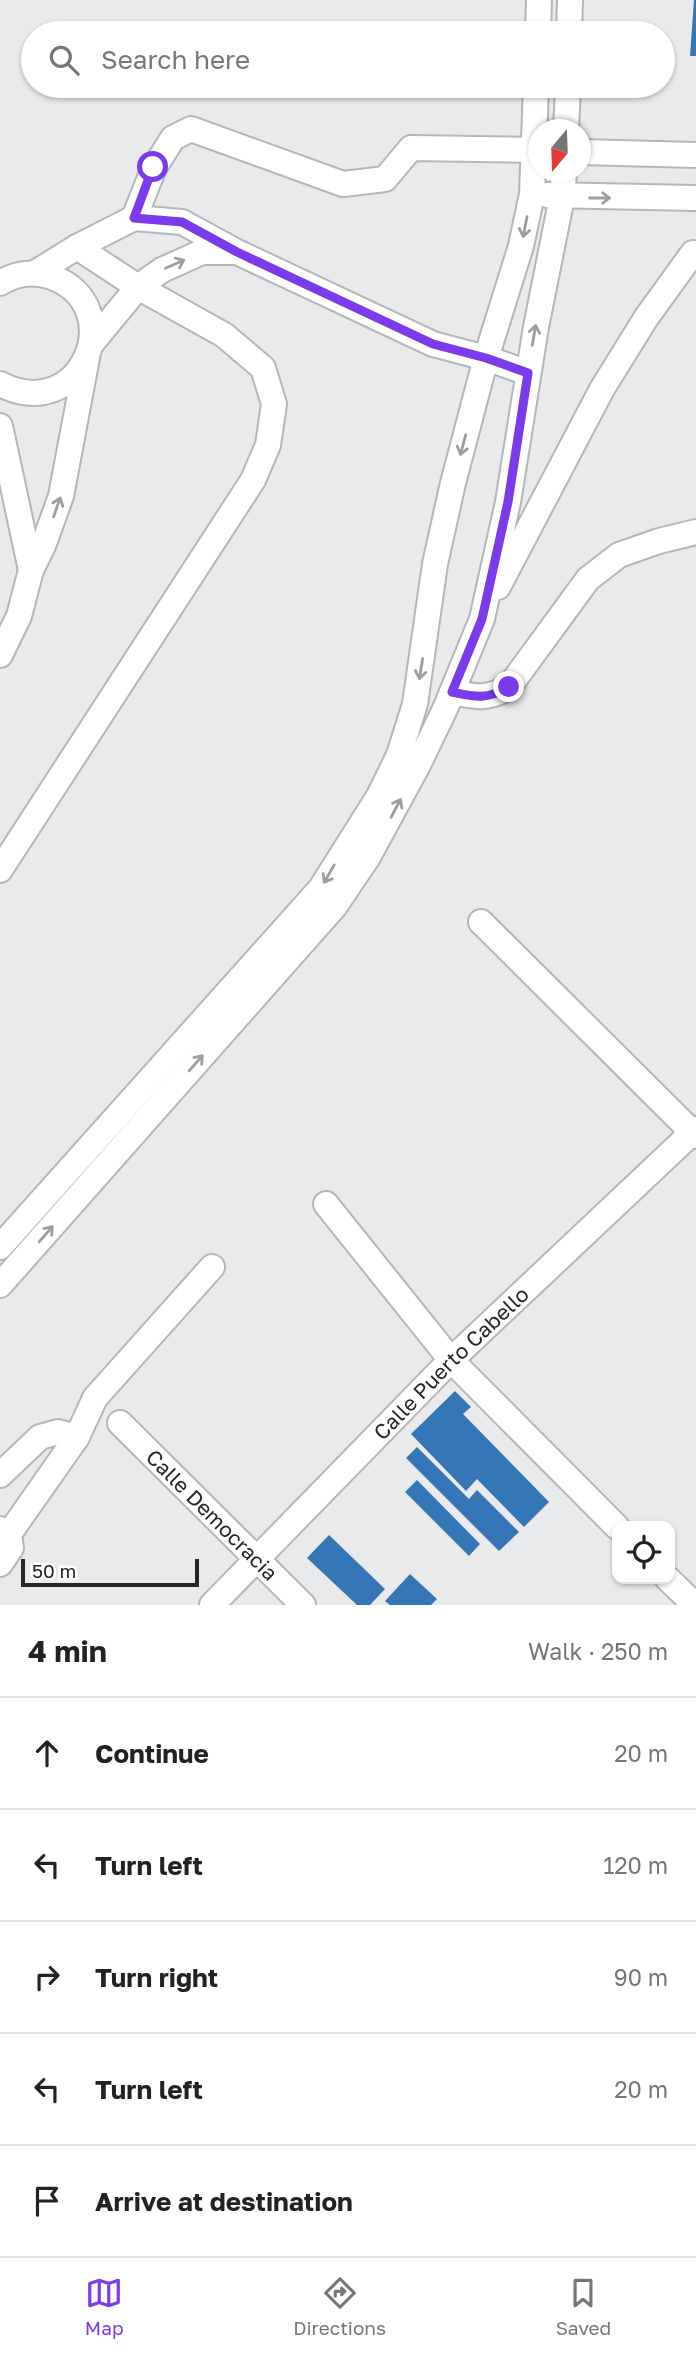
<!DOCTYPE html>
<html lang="en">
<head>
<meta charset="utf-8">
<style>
  body { margin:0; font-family:"Golos Text",sans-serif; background:#f2f2f2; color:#222 }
  .controls { position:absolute; right:21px; bottom:21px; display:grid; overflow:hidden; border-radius:14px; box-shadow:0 2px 5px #0004 }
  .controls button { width:63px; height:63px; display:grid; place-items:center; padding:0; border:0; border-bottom:2px solid #e0e0e0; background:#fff; color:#222; font:35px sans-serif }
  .compass { position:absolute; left:528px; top:119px; width:63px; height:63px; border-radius:50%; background:#fff; box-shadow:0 2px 5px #0004; rotate:199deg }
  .scale { position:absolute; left:21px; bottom:18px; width:178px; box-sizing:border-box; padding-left:7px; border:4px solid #262627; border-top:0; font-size:19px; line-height:24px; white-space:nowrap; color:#262627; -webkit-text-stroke:5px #fff; paint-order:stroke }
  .stop { position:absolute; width:21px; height:21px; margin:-16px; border:5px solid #7c3aed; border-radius:50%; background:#fff }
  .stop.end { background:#7c3aed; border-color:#fff; box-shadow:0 2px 7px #0008 }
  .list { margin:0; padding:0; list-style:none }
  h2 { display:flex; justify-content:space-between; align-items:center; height:91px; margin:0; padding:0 28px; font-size:30px }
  h2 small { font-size:23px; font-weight:400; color:#767676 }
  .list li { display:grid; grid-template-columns:46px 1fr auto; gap:21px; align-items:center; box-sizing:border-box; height:112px; padding:0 28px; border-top:2px solid #e0e0e0 }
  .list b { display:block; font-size:26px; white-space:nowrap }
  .list em { font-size:23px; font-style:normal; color:#767676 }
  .icon { flex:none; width:38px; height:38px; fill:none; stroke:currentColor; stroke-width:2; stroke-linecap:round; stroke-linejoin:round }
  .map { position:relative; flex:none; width:696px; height:1605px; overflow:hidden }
  .search { position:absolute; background:#fff; box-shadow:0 2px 5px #0004; left:21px; right:21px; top:21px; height:77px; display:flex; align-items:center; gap:18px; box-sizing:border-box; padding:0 24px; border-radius:38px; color:#767676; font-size:26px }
  .sheet { height:651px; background:#fff }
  nav { display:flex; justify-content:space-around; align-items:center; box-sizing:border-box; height:98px; border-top:2px solid #e0e0e0; background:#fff; font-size:19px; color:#767676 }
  nav a { display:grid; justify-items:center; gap:4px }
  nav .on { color:#7c3aed }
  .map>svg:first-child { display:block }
</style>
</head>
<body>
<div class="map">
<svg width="696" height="1605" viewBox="0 0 696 1605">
  <rect width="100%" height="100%" fill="#e8eaeb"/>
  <!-- building -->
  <path fill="#3476b6" d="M694,0H696V56H690Z
    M455,1391L471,1407L463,1414L549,1502L524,1527L477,1479L466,1491L411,1434Z
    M417,1447L469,1499L477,1490L519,1532L499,1551L406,1458Z
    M417,1480L480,1544L469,1556L405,1492Z
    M329,1535L385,1589L370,1605H357L307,1558Z
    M410,1574L437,1599L431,1605H390L385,1601Z"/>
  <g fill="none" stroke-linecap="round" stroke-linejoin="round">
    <!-- minor casing -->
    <g stroke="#b4b6b8" stroke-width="28">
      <g id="minor">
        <path d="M538,33L539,0"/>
        <path d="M569,33L570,0"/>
        <path d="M566,130L568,86"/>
        <path d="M580,152L696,155"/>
        <path d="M547,195L696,198"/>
        <path d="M134,218L154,168L173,138L191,129L343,184L385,179L411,148L538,150"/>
        <path d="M35,273L77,247L134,218L182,222L237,252L433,344L486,358L528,373"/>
        <path d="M0,283C16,273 35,271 52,277C131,307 81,426 0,384"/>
        <path d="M91,344L138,287L162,270L202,252H233"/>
        <path d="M0,426L31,570"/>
        <path d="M498,587L602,389L646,318L693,253"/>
        <path d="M0,655L19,616L31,570L43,546L61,496L87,358"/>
        <path d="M452,692C475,697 488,700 509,687L588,579L619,555L659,541L696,532"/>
        <path d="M0,870L253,480L268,445L274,404L263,368L224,335L138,287L77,247"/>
        <path d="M481,922L696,1136"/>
        <path d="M326,1204L451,1360L617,1527"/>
        <path d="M0,1247L321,888L379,796L399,755L415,704L435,564L453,483L486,358L521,246L532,194L536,86"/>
        <path d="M0,1285L335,906L368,857L418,765L445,709L482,619L508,502L536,327L562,197L564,172"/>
        <path id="s1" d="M120,1423L303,1605"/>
        <path d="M0,1475L40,1437L58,1432L77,1437"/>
        <path d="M0,1529L9,1534L11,1548L0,1564"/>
        <path d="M9,1534L77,1437L95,1398L212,1267"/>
        <path d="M668,1579L695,1605"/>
        <path id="s2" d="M212,1605L451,1360L696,1129"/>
      </g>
    </g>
    <!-- minor -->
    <use href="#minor" stroke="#fff" stroke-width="24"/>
  </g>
  <!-- one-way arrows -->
  <defs><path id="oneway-shaft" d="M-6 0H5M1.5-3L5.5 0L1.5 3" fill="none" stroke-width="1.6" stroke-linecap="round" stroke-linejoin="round" transform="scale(1.75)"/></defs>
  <g stroke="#9d9d9e">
    <use href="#oneway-shaft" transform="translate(600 198)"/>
    <use href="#oneway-shaft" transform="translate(525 227) rotate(101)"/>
    <use href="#oneway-shaft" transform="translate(175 264) rotate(-24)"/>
    <use href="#oneway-shaft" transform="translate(534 335) rotate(-80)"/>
    <use href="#oneway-shaft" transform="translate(463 445) rotate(105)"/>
    <use href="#oneway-shaft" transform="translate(57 507) rotate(-71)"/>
    <use href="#oneway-shaft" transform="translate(421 669) rotate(99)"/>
    <use href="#oneway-shaft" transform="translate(396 808) rotate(-62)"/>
    <use href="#oneway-shaft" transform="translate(329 874) rotate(120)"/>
    <use href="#oneway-shaft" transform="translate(196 1063) rotate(-49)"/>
    <use href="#oneway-shaft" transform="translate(46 1234) rotate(-49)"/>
  </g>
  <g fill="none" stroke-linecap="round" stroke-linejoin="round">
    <!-- route -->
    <path stroke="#7c3aed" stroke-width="9" d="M153,167L134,218L182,222L237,252L433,344L486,358L528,373L508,502L482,619L452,692C475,697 487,700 509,687"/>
  </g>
  <g text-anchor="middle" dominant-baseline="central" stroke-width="5" stroke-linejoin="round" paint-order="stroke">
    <!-- street labels -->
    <g font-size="21" fill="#262627" stroke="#fff">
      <text stroke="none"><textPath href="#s2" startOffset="340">Calle Puerto Cabello</textPath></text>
      <text stroke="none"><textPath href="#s1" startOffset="130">Calle Democracia</textPath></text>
    </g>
  </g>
</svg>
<div class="controls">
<button><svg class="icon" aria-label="locate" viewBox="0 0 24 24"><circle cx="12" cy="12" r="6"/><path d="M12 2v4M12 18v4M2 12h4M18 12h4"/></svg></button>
</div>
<svg class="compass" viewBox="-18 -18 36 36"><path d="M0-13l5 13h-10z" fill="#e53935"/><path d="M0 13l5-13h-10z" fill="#767676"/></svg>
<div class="scale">50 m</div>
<div class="stop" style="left:153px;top:167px"></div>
<div class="stop end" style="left:509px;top:687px"></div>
<div class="search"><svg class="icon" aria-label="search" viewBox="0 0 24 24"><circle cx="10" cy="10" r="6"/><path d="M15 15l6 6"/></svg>Search here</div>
</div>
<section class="sheet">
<h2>4 min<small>Walk · 250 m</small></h2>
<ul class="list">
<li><svg class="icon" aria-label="ahead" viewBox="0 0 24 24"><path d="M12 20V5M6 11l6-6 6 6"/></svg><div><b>Continue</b></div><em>20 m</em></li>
<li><svg class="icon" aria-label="left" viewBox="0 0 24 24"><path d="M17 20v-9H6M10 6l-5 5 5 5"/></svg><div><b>Turn left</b></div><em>120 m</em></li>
<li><svg class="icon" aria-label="right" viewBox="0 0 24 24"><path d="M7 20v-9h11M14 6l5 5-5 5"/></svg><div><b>Turn right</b></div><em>90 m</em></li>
<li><svg class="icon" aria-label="left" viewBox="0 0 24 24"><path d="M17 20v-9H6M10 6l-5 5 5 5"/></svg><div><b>Turn left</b></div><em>20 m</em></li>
<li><svg class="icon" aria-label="arrive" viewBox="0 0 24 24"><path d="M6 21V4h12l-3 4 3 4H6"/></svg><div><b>Arrive at destination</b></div></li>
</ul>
</section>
<nav>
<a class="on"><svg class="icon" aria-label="map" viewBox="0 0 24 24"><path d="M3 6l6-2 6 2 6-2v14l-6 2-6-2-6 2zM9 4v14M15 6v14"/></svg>Map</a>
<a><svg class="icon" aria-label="directions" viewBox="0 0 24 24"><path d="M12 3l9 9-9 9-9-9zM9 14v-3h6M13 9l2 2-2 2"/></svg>Directions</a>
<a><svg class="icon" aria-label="saved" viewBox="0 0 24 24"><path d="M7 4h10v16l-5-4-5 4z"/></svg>Saved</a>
</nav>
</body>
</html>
